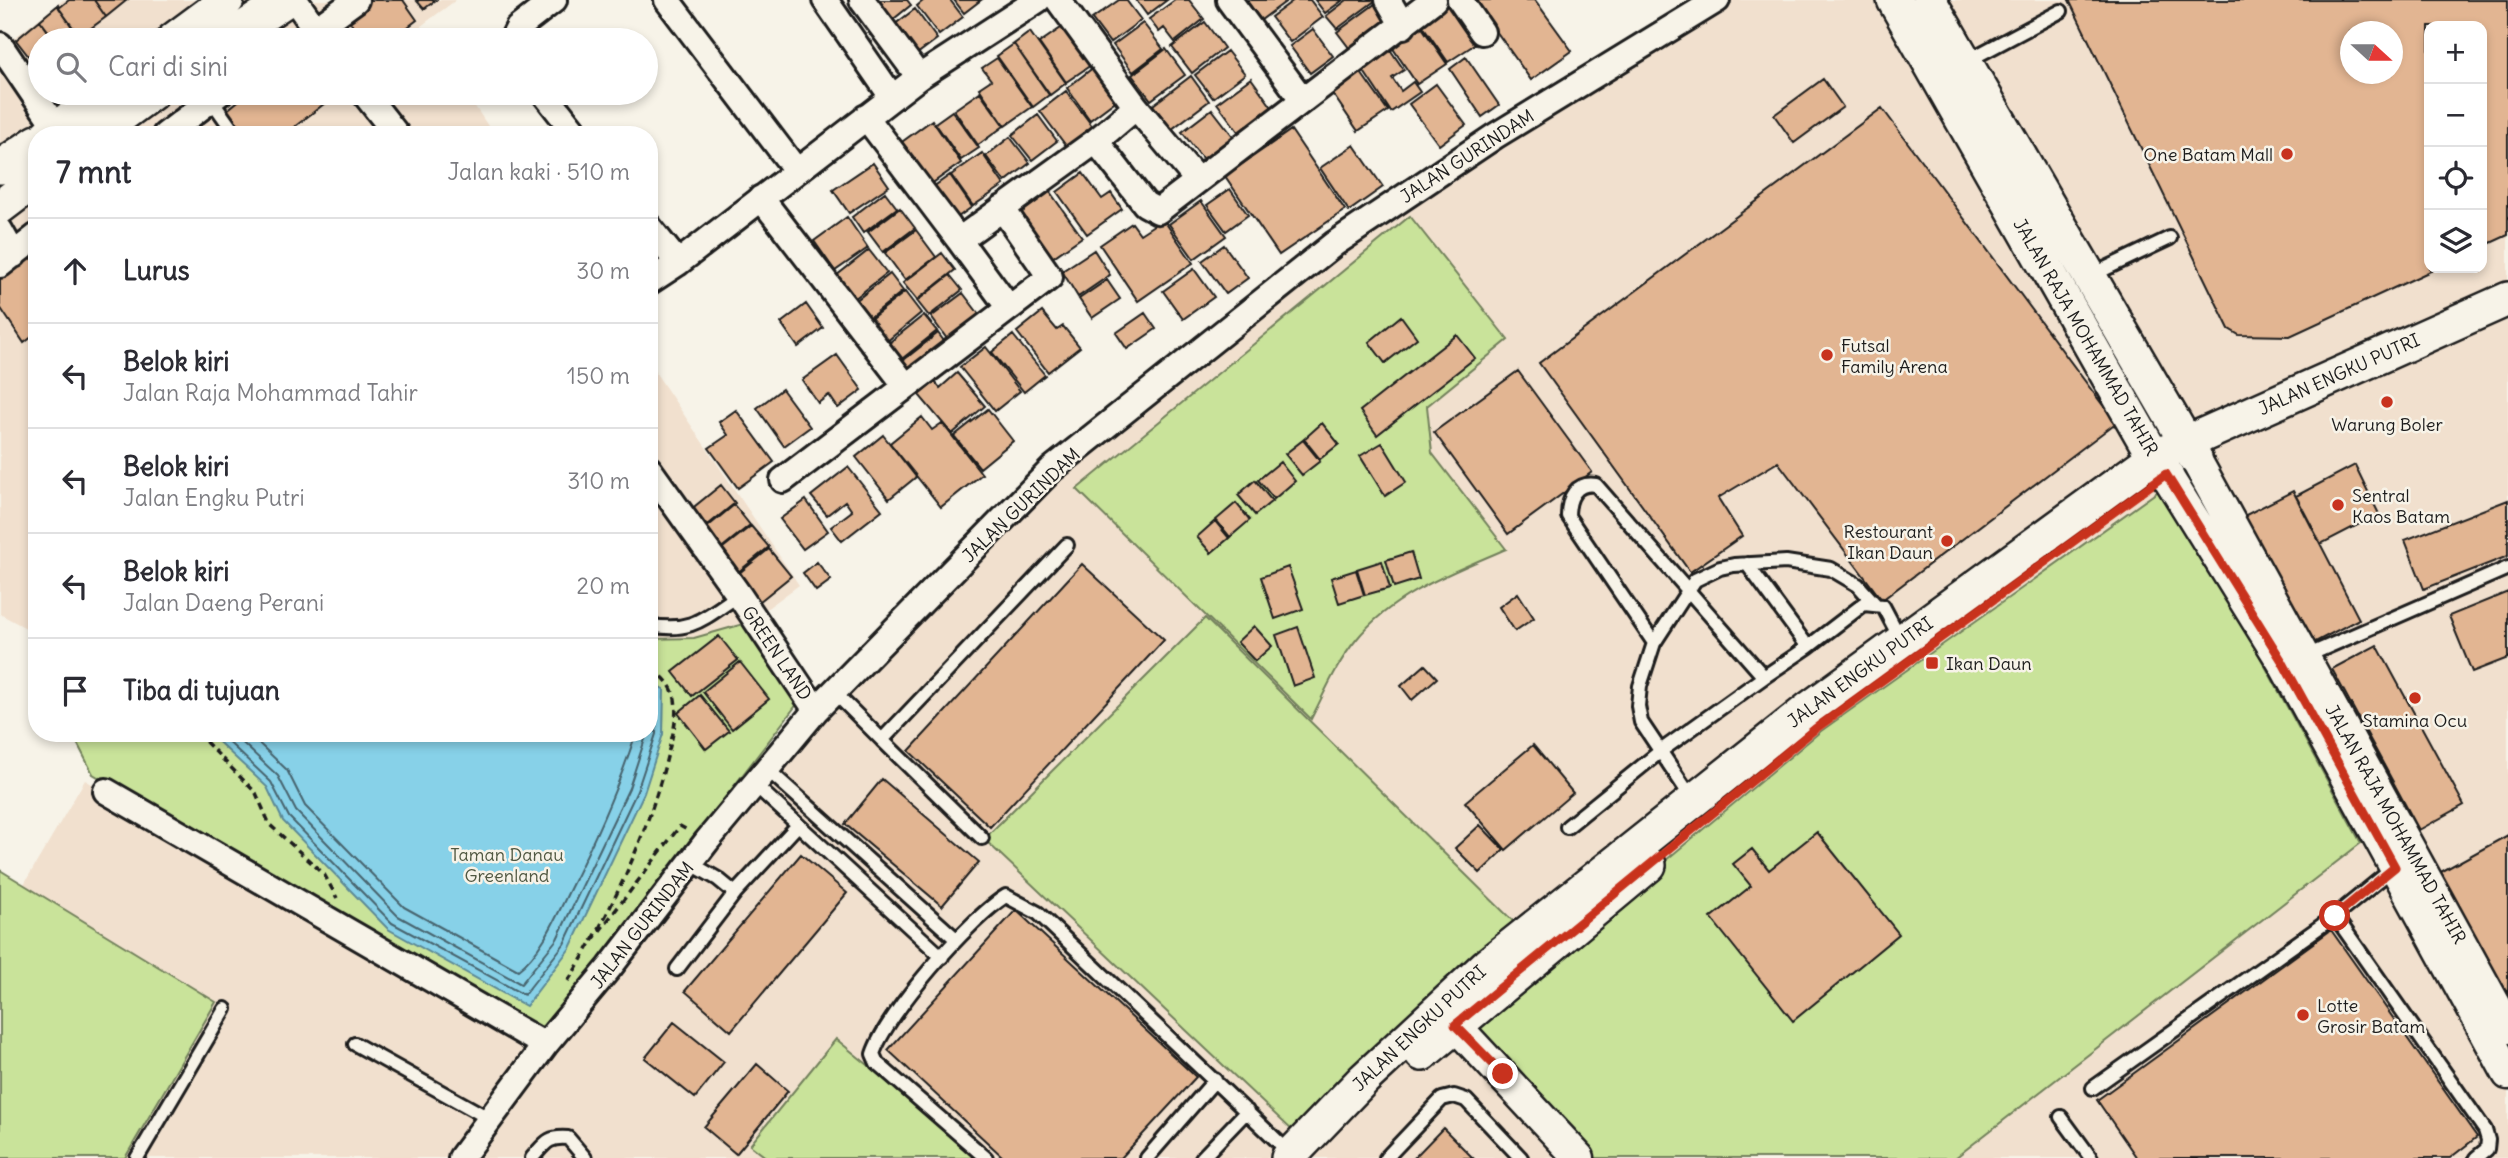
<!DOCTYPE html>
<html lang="id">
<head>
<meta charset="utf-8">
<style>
  body { margin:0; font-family:Delius,sans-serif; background:#f7f7f7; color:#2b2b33 }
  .controls { position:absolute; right:21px; top:21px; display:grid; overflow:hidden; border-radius:14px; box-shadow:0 4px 10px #0003 }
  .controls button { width:63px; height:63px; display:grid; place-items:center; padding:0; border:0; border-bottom:2px solid #e1e1e2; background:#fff; color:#2b2b33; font:35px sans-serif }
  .compass { position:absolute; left:2340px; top:21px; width:63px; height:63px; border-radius:50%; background:#fff; box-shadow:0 4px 10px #0003; rotate:111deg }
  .stop { position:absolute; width:21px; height:21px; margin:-16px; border:5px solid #c8321e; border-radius:50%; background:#fff }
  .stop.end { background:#c8321e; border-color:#fff; box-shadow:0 2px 7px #0008 }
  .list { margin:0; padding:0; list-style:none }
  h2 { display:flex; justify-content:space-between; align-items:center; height:91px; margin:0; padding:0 28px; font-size:30px }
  h2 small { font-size:23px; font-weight:400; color:#7c7c81 }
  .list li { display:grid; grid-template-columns:46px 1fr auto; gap:21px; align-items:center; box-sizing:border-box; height:105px; padding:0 28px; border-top:2px solid #e1e1e2 }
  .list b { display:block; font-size:26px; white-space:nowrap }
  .list p { margin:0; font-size:23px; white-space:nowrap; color:#7c7c81 }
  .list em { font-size:23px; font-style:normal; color:#7c7c81 }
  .icon { flex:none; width:38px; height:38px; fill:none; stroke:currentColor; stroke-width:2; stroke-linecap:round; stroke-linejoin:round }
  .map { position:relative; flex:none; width:2508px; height:1158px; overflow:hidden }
  .search { position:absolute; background:#fff; box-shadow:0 4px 10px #0003; left:28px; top:28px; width:630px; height:77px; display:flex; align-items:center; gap:18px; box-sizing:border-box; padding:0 24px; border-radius:38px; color:#7c7c81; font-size:26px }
  .panel { position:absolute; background:#fff; box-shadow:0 4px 10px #0003; left:28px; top:126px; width:630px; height:616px; border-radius:28px }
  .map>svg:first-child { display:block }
</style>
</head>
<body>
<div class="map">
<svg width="2508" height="1158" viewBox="0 0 2508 1158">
  <rect width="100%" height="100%" fill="#f7f3e8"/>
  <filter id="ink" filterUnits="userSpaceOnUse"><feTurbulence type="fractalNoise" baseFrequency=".0143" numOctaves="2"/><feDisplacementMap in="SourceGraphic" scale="14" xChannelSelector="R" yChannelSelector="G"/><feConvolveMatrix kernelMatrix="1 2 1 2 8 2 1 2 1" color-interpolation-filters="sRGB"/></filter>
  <g filter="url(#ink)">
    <!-- built -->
    <path fill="#f1e0ce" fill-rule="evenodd" d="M63,0H456L421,26L430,40H40V93H466L494,135H37V630L26,628L0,614V49Z
      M1717,0H2508V1158H0V925L85,780L545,1045L707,841L1052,469L1334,244ZM2429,26H2482V268H2429ZM2350,32H2392V74H2350Z
      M649,363L799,585L747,623L694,638L649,639Z"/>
    <!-- green -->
    <path fill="#c9e39a" stroke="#72805b" stroke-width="2" d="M1410,216L1508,340L1427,406L1432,453L1506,549C1453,572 1393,594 1356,640C1337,663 1325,692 1311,719L1077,489Z
      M2167,485L2361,843L1955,1158H1589L1468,1025L1821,731Z
      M1205,618L1518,926L1296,1134L984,839Z
      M747,623L801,699L541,1037L93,774L72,733H649V639L694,638Z
      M0,870L216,1002L125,1158H0Z
      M836,1039L983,1158H767L750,1145Z"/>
    <!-- water -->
    <path fill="#87d1e8" stroke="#5c8996" stroke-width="2" d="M649,682L664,689L663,734L644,793L570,948L526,1006L388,929L283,821L267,787L209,733H649Z"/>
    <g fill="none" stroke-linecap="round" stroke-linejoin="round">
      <!-- shore -->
      <path stroke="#47646e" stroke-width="2" d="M219,733L271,782L289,817L392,923L524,995L564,944L637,791L656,734L657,695L649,690
        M232,733L278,776L296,811L398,916L521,984L557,939L629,788L647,733
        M248,733L287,770L305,806L404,907L518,970C540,954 556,918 568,893C594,841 618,789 636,733"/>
    </g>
    <!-- building -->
    <path fill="#e2b592" stroke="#1c1c1c" stroke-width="2" fill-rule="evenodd" d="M69,0H94L106,17L79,37L59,8Z
      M94,0H127L106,17Z
      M365,0H403L417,20L391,40H363L345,15Z
      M416,0H436L424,9Z
      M873,0H907L911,5L890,22Z
      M924,0H950L963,17L939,35L917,6Z
      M954,0H981L964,13Z
      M1119,0H1126L1141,20L1110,43L1092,19Z
      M1136,0H1167L1147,15Z
      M1175,0H1189L1204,19L1175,42L1164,28L1159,32L1149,19Z
      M1246,0H1288L1261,20Z
      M1294,0H1310L1323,17L1290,42L1271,17Z
      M1315,0H1343L1325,13Z
      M1347,0H1376L1337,29L1326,16Z
      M1474,0H1535L1572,51L1531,80Z
      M2069,0H2508V235L2482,247V26H2429V268H2437L2290,336L2239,335L2229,329ZM2350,32H2392V74H2350Z
      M1379,1L1394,22L1353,53L1337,32Z
      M1453,1L1480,41L1448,62L1421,23Z
      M58,5L59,8L82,40H55L40,20Z
      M915,9L937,39L913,57L890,28Z
      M40,20L54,40H40V71L16,40Z
      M1205,22L1224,48L1192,73L1172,47Z
      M1143,23L1163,49L1133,72L1113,45Z
      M1419,23L1447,64L1417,84L1390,44Z
      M1067,24L1094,63L1066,82L1039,43Z
      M1313,29L1333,56L1310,73L1290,46Z
      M1030,32L1066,83L1050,95L1014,44Z
      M1014,44L1049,95L1033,107L997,56Z
      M1389,48L1404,70L1392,78L1401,91L1413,82L1420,92L1391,112L1361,67Z
      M1166,49L1185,75L1151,100L1132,75Z
      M1227,51L1245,74L1213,98L1195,75Z
      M1466,57L1499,105L1482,117L1450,69Z
      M997,58L1032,107L1005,126L979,88L991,80L982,68Z
      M1094,67L1118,99L1090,120L1067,88Z
      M1359,70L1388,111L1358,131L1330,90Z
      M1191,76L1209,101L1172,129L1153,105Z
      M1251,78L1276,113L1243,138L1217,103Z
      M1823,79L1843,107L1794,143L1774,115Z
      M1436,84L1466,125L1439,145L1409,104Z
      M1066,91L1093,127L1067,147L1040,111Z
      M980,92L1004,126L978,145L954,110Z
      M248,93H338L284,135H241L226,111Z
      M1882,108L2119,427L2113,425L1882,600L1778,462L1718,498L1742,536L1690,572L1539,363Z
      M1212,109L1236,140L1206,163L1182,132Z
      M952,111L979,148L961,160L935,123Z
      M1038,115L1057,141L1032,160L1012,135Z
      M932,120L961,163L924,189L895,147Z
      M1291,130L1345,210L1279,255L1225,176Z
      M1010,137L1030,163L1005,182L986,156Z
      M1354,145L1383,187L1349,211L1320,168Z
      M982,153L1004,185L973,206L951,175Z
      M873,163L889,186L849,213L833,190Z
      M1083,173L1102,199L1111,193L1122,209L1087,234L1057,192Z
      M950,175L972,207L948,224L926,192Z
      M1230,189L1248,215L1226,231L1207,205Z
      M885,192L897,208L863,233L852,217Z
      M1050,192L1082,237L1049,260L1017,216Z
      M1201,201L1226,236L1194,259L1169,224Z
      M900,208L915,228L883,252L868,232Z
      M847,217L868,248L835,271L814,241Z
      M1163,219L1193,263L1138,301L1100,245L1132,223L1140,234Z
      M916,230L936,257L905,280L885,253Z
      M1224,245L1248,278L1226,294L1202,261Z
      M869,250L887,273L854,299L836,276Z
      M1094,250L1110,275L1078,297L1062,271Z
      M37,251V333L24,343L0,307V278Z
      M942,253L955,270L917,300L903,283Z
      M1194,269L1214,297L1183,319L1163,291Z
      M890,274L903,291L868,319L854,302Z
      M950,275L962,290L929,316L917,301Z
      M1107,280L1120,299L1092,318L1079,299Z
      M905,292L921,313L886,342L869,320Z
      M963,293L985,322L953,347L931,317Z
      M806,304L823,328L798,347L781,323Z
      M1042,312L1057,330L1063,326L1080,347L1048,372L1017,332Z
      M1145,313L1156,329L1127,349L1116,333Z
      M924,315L937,331L898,362L885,346Z
      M1401,316L1417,338L1385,363L1369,342Z
      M938,333L950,349L913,378L900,363Z
      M1013,335L1045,375L1024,392L992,352Z
      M1457,335L1475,358L1377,435L1360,411Z
      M986,347L1020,391L995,411L960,367Z
      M837,355L862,390L838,408L829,395L818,403L802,380Z
      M1518,371L1592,472L1508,534L1434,432Z
      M957,373L985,406L952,434L919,395L935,382L940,388Z
      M782,389L810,427L784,446L757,408Z
      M988,409L1013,441L980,468L954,436Z
      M736,410L774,462L738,488L709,448L728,435L719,422Z
      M922,417L932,430L942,423L982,474L941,507L890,443Z
      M1322,423L1339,444L1320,459L1304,439Z
      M883,435L916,477L889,499L856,457Z
      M1303,440L1320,461L1302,475L1285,454Z
      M1382,443L1406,482L1385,496L1360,456Z
      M1280,462L1295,481L1274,499L1258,480Z
      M2355,465L2379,514L2321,544L2296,496Z
      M848,467L882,510L842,541L831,527L852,511L845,501L827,515L811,496Z
      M1255,480L1272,501L1255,515L1238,495Z
      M721,485L735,503L698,533L684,515Z
      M2293,491L2359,619L2306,647L2240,518Z
      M806,500L828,531L803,549L780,519Z
      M2508,500V556L2424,589L2405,540Z
      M1236,503L1250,520L1230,537L1216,520Z
      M734,505L750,525L714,554L699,534Z
      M1215,521L1229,538L1211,553L1197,537Z
      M751,526L769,547L732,577L714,555Z
      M769,549L791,576L754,606L733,578Z
      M1411,552L1419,579L1394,587L1386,560Z
      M1382,561L1390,588L1365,595L1357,569Z
      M817,562L831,580L816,591L803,573Z
      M1082,564L1164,640L990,827L909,751Z
      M1288,567L1303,609L1275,619L1261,577Z
      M1356,570L1364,595L1339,603L1331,578Z
      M2508,592V658L2472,672L2449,616Z
      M1518,593L1534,618L1515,631L1499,607Z
      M1254,626L1272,646L1255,661L1237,642Z
      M1298,627L1315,678L1293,686L1276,635Z
      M719,636L738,660L692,696L673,672Z
      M2377,645L2464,805L2419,830L2332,669Z
      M740,662L769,699L732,729L703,692Z
      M1425,665L1437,678L1412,700L1401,686Z
      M700,695L729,731L706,749L678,713Z
      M1533,745L1573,793L1506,850L1465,802Z
      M882,779L979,862L942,906L845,824Z
      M1480,825L1504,850L1480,873L1455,848Z
      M1817,832L1899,934L1793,1021L1711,918L1751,886L1733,864L1752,849L1769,870Z
      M2508,835V1001L2439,873Z
      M801,854L847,893L731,1031L685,991Z
      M1016,910L1196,1077L1121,1158H1004L888,1050Z
      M2331,930L2477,1137L2450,1158H2137L2097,1100Z
      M674,1022L724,1062L695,1098L645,1058Z
      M757,1064L788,1091L736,1154L704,1127Z
      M1443,1128L1473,1158H1414Z"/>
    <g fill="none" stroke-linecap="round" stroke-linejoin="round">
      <!-- service casing -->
      <g stroke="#1c1c1c" stroke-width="18">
        <path id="service" d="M1965,62L2061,11
          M210,98L236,135
          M2090,276L2170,238
          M36,488L37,487
          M1747,564L1808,647L1764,677
          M649,625C692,634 705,617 739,595
          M1808,647L1864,604L1883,606L1901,640
          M2304,657L2508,568
          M834,692L882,740L1067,545
          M882,740L982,838
          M767,769L956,939
          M754,784L942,957
          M1693,800L1641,722L1638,706L1640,686L1654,643L1695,580L1720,568L1734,565L1786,562L1831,569L1858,585L1875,604
          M1567,827L1662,750L1764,677L1596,485C1576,482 1568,497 1568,516L1654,643
          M690,863L718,879L735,893
          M2335,916L2485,1130L2488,1140L2487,1149L2476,1158
          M677,969L735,893L797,826
          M355,1044L490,1119
          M2093,1088L2335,916L2395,867
          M2061,1117L2091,1158
          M137,1158L225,1009
          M532,1158C545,1144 547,1136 568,1138L585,1158
          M986,1158L877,1063L873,1054C886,1014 970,918 1006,896L1038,913L1291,1154
          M1147,1158L1215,1080
          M1202,1158L1247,1111
          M1386,1158L1442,1099L1454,1096L1466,1100L1521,1158"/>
      </g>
      <!-- minor casing -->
      <g stroke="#1c1c1c" stroke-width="30">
        <path id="minor" d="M295,0L323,40
          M667,0L796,170
          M825,0L892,97
          M862,0L919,77
          M1058,0L1136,107L1197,180
          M1229,0L1302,99
          M1388,0L1403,26
          M1460,0L1482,32
          M301,40L356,0
          M512,40L518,28L554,0
          M0,45L61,135
          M364,93L397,135
          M544,93L577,135
          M866,117L959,240L1096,141L1136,107
          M165,135L220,93
          M1096,141L1145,204L1158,211L1434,0
          M761,198L906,386
          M649,227L678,263
          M0,230L14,255
          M959,240L1009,308
          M0,265L37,236
          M649,282L678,263L919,77L1038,0
          M649,469L739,595L816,710
          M783,480L1050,277L1002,208
          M106,791L545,1045
          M461,1158L545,1045L610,967L707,841L816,710L1052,469L1334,244L1495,136L1717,0"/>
      </g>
      <!-- tertiary casing -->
      <g stroke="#1c1c1c" stroke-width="35">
        <path id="tertiary" d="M2195,458L2508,1028
          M2166,474L2282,661L2508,1074
          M1455,1025L1579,1158"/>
      </g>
      <!-- secondary casing -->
      <g stroke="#1c1c1c" stroke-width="38">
        <path id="secondary" d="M1894,0L2154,457L2166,474
          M1929,0L2195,458
          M173,40L227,0
          M226,40L286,0
          M47,135L104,93
          M95,135L152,93
          M0,167L37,142
          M0,207L37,179
          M1422,1054L1649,865
          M1288,1158L1364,1079L1487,965L1810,708L2154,457L2508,299"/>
      </g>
      <!-- path -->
      <path stroke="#1c1c1c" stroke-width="3.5" stroke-dasharray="7 5" stroke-linecap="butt" d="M197,733L256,793L270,825L324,874L337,898
        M592,941L680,826L687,830
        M568,981C611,914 648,834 667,757C672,738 678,719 675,699C672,684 662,675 649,667"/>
      <!-- service -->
      <use href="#service" stroke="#f7f3e8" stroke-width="12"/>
      <!-- minor -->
      <use href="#minor" stroke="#f7f3e8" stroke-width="24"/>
      <!-- tertiary -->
      <use href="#tertiary" stroke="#f7f3e8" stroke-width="30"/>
      <!-- secondary -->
      <use href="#secondary" stroke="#f7f3e8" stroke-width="33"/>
    </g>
  </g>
  <g fill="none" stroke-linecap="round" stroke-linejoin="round" filter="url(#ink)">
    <!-- route -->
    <path stroke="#c8321e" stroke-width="9" d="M1503,1074L1455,1025L1815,729L2166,474L2282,661L2395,867L2335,916"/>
  </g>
  <!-- markers -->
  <g fill="#c8321e" stroke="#f7f3e8" stroke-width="2.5">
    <circle cx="2287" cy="154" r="7"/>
    <circle cx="1827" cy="355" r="7"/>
    <circle cx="2387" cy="402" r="7"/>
    <circle cx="2338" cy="505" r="7"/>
    <circle cx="1947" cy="541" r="7"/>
    <rect x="1925" y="656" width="14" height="14" rx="3.5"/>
    <circle cx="2415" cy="698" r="7"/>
    <circle cx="2303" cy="1015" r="7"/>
  </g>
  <g text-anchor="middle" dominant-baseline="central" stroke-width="5" stroke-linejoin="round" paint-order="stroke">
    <!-- poi labels -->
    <g font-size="18" fill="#1c1c1c" stroke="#f7f3e8" text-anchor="start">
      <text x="2273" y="154" text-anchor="end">One Batam Mall</text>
      <text x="1841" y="345">Futsal<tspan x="1841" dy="21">Family Arena</tspan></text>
      <text x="2387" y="424" text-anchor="middle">Warung Boler</text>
      <text x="2352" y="495">Sentral<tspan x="2352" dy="21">Kaos Batam</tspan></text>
      <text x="1933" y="531" text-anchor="end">Restourant<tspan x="1933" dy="21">Ikan Daun</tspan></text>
      <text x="1946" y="663">Ikan Daun</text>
      <text x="2415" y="720" text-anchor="middle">Stamina Ocu</text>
      <text x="2317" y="1005">Lotte<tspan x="2317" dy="21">Grosir Batam</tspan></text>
    </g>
    <!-- street labels -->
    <g font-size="18" fill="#1c1c1c" stroke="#f7f3e8">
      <text transform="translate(1467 156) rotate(-33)">JALAN GURINDAM</text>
      <text transform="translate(2086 337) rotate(60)">JALAN RAJA MOHAMMAD TAHIR</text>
      <text transform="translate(2339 374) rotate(-24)">JALAN ENGKU PUTRI</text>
      <text transform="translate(1021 505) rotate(-44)">JALAN GURINDAM</text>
      <text transform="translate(777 653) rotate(56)">GREEN LAND</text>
      <text transform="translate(1860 672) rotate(-36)">JALAN ENGKU PUTRI</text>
      <text transform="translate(2396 824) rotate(61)">JALAN RAJA MOHAMMAD TAHIR</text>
      <text transform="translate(642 925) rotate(-52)">JALAN GURINDAM</text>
      <text transform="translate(1419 1028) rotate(-43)">JALAN ENGKU PUTRI</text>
    </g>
    <!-- park labels -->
    <g font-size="18" fill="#505842" stroke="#f7f3e8">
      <text x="507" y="854">Taman Danau<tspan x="507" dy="21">Greenland</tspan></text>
    </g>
  </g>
</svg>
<div class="controls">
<button>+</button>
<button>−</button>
<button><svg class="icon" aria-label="locate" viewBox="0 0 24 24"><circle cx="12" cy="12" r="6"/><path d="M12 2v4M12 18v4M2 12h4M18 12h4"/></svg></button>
<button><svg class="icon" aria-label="layers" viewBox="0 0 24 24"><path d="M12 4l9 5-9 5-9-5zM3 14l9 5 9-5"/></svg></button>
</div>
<svg class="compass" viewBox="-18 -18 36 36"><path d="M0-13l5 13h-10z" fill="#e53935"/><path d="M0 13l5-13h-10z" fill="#7c7c81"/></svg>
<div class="stop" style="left:2335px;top:916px"></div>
<div class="stop end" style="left:1503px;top:1074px"></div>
<div class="search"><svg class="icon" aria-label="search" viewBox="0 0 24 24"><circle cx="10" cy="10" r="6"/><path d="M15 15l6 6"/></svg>Cari di sini</div>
<section class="panel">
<h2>7 mnt<small>Jalan kaki · 510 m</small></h2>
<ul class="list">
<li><svg class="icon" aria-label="ahead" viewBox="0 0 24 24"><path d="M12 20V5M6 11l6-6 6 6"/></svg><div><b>Lurus</b></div><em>30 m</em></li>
<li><svg class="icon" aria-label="left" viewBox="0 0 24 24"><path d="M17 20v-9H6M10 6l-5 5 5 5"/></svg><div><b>Belok kiri</b><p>Jalan Raja Mohammad Tahir</p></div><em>150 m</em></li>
<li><svg class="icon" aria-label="left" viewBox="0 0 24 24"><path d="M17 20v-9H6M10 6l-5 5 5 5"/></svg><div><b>Belok kiri</b><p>Jalan Engku Putri</p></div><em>310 m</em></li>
<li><svg class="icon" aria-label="left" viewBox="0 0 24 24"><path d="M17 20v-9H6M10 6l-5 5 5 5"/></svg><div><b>Belok kiri</b><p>Jalan Daeng Perani</p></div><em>20 m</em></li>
<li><svg class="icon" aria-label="arrive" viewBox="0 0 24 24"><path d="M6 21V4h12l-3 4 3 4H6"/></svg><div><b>Tiba di tujuan</b></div></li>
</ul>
</section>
</div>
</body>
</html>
